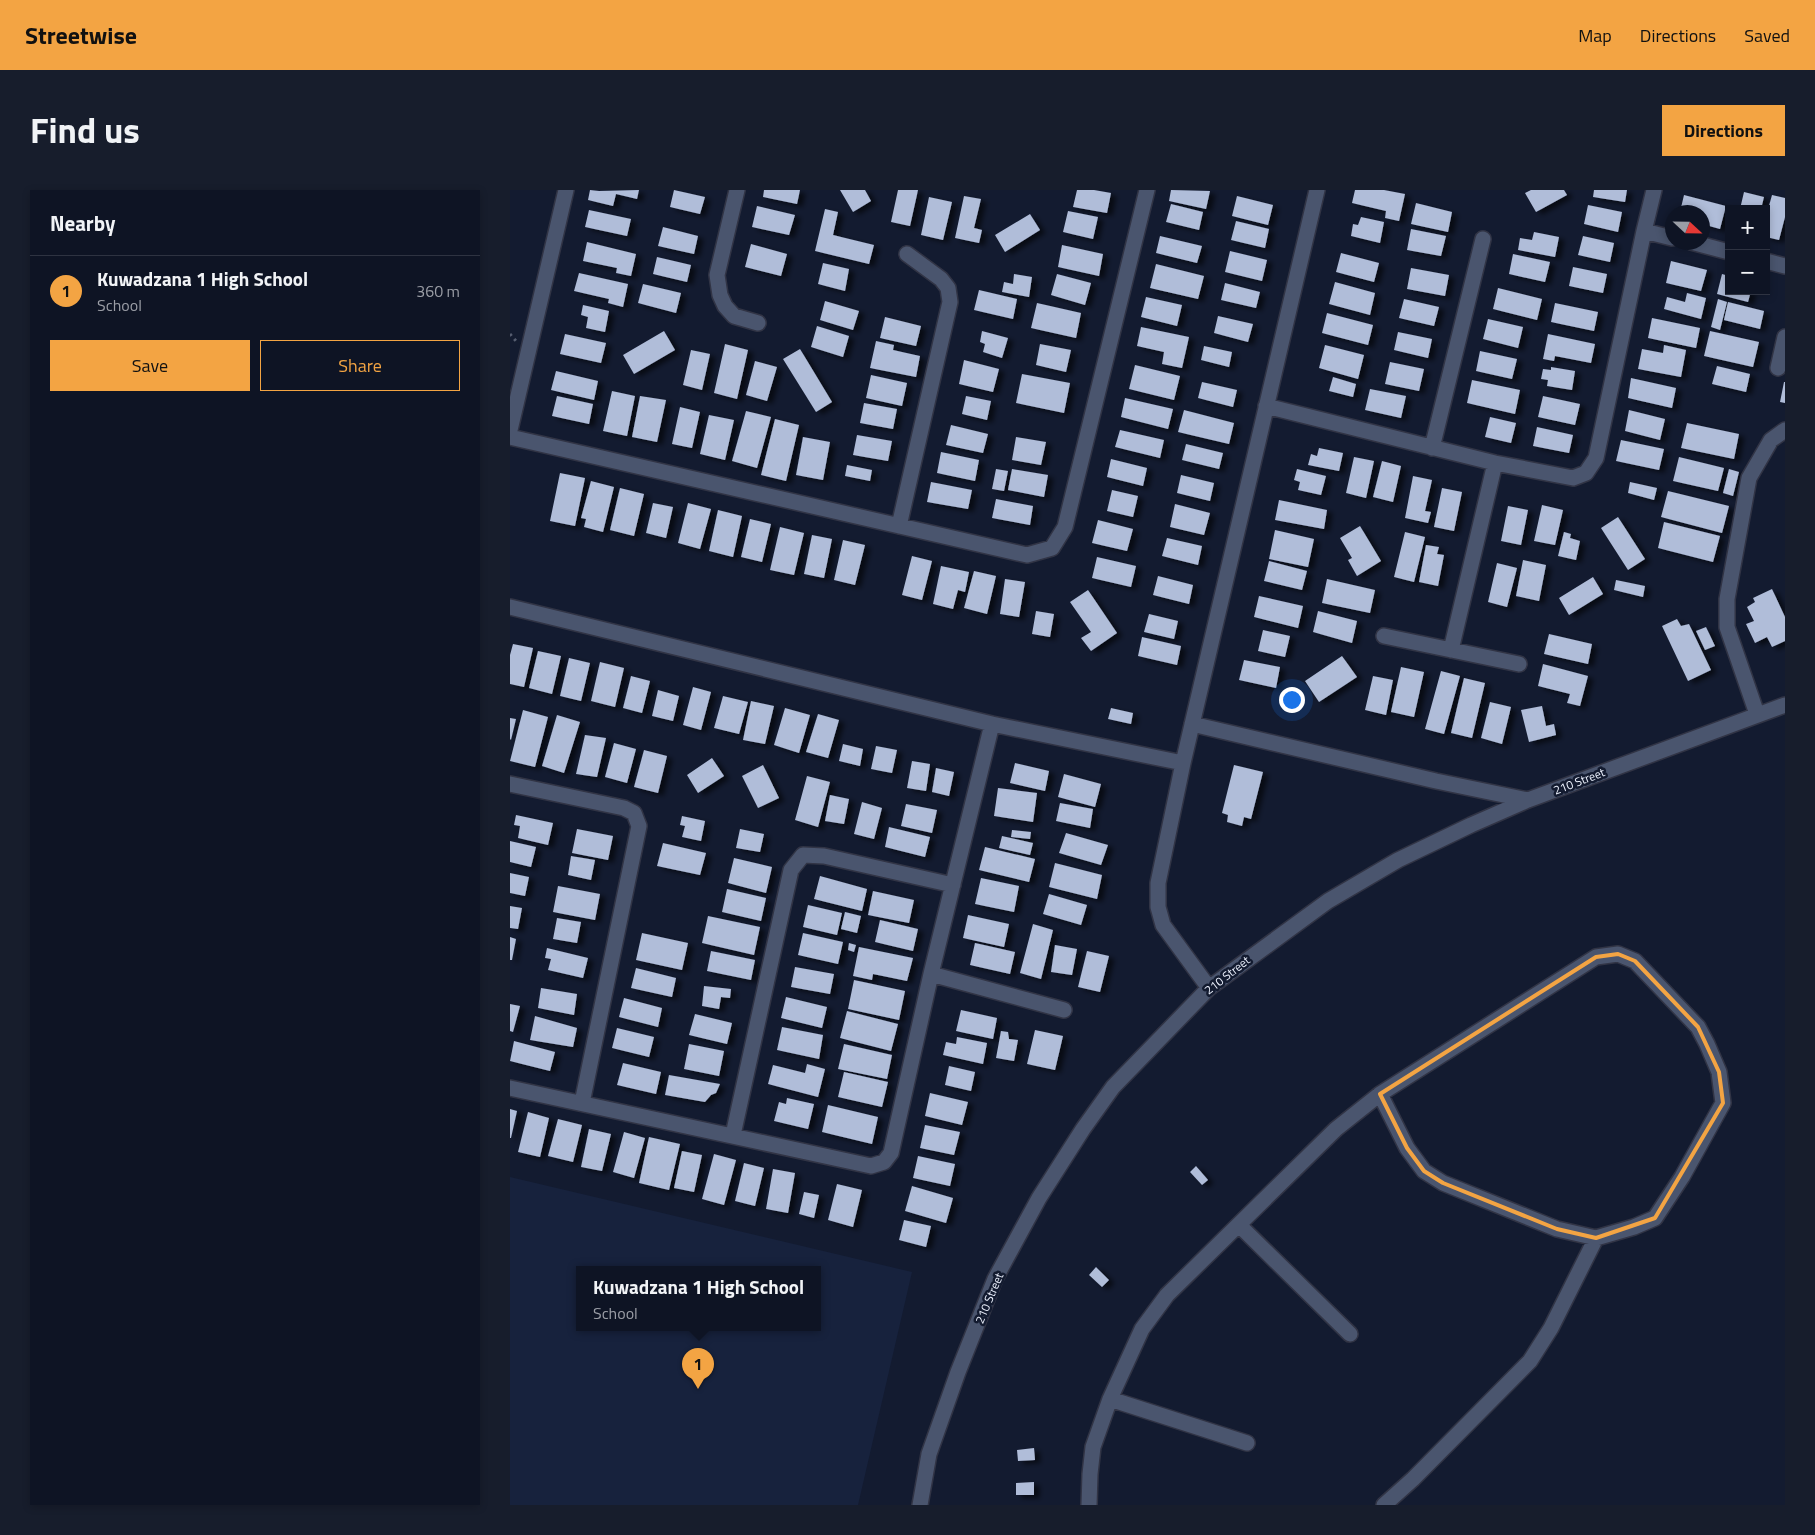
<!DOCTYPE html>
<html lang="en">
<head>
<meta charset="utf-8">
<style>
  body { margin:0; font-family:"Titillium Web",sans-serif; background:#171d2c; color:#f1f3f6 }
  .controls { position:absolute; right:15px; top:15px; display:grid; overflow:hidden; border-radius:0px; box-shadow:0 2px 8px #0003 }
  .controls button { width:45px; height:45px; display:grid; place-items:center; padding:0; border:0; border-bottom:1px solid #2e3341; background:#0e1424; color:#f1f3f6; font:25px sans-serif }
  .compass { position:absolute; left:1155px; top:15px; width:45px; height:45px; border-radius:50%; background:#0e1424; box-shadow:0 2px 8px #0003; rotate:112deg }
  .you { position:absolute; left:781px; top:509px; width:18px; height:18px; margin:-12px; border:4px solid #fff; border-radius:50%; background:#1a73e8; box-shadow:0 0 0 8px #1a73e833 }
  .badge { display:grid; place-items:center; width:32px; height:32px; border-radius:50%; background:#f3a443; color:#111; font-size:16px; font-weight:700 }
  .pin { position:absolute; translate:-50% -41px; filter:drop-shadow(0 1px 2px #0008) }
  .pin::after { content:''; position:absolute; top:26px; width:18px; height:15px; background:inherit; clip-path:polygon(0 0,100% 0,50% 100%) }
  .popup { position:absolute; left:66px; top:1076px; width:245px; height:65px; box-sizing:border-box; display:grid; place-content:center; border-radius:0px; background:#0e1424; filter:drop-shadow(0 1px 4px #0005); font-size:16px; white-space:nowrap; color:#9b9ea6 }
  .popup b { font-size:19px; color:#f1f3f6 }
  .popup::after { content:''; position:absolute; left:50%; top:100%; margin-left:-10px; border:10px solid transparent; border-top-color:#0e1424 }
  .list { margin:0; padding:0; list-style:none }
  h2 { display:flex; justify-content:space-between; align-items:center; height:65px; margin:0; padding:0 20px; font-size:21px }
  h2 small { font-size:16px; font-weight:400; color:#9b9ea6 }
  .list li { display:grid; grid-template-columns:32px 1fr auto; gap:15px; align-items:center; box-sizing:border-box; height:70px; padding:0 20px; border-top:1px solid #2e3341 }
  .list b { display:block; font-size:19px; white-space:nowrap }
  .list p { margin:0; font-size:16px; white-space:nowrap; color:#9b9ea6 }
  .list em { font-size:16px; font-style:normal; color:#9b9ea6 }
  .actions { display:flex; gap:10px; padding:15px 20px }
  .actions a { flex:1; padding:11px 0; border:1px solid #f3a443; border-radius:0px; text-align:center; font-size:18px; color:#f3a443 }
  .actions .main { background:#f3a443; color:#111 }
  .map { position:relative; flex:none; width:1275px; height:1315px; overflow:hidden; border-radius:0px }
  header { display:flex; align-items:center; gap:30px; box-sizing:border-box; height:70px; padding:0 25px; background:#f3a443; color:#111 }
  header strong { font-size:24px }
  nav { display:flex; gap:28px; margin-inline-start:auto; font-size:18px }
  .intro { display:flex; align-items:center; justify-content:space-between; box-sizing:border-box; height:120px; padding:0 30px }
  h1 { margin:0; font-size:35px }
  .button { padding:12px 22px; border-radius:0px; background:#f3a443; color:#111; font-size:18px; font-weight:700 }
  main { display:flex; gap:30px; padding:0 30px }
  aside { flex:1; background:#0e1424; border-radius:0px; box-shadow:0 2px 8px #0003 }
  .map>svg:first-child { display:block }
</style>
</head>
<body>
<header>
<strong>Streetwise</strong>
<nav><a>Map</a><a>Directions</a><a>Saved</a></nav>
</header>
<div class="intro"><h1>Find us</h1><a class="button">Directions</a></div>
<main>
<aside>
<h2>Nearby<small></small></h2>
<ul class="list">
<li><span class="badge">1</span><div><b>Kuwadzana 1 High School</b><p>School</p></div><em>360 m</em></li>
</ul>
<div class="actions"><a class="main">Save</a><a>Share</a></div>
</aside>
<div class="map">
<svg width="1275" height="1315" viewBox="0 0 1275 1315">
  <defs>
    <filter id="shadow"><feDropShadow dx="5.5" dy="3" stdDeviation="2.5" flood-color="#0009"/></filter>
  </defs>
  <rect width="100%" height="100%" fill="#131b30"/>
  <!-- built -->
  <path fill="#17223d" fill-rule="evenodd" d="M0,987L402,1082L348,1315H0ZM69,1080H307V1138H69Z"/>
  <!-- building -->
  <path fill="#b0bdd9" filter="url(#shadow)" d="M80,0L89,1L129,0L127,9L106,4L103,16L78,10Z
    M164,0L195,7L190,24L160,17Z
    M254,0H290L287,14L253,7Z
    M330,0H355L361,11L343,22Z
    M388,0H408L400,36L381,32Z
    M567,0H584L601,3L597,23L563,17Z
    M661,0L700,1L696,19L659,11Z
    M845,0H874L895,4L889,31L875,28L876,21L842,13Z
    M1021,0H1054L1057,5L1026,22L1015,3Z
    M1084,0H1117L1115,12L1083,7Z
    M1234,2L1254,7L1251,19H1230Z
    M1174,5L1216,16L1210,39L1192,34V22H1170Z
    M1262,5L1275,8V27L1269,50L1256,47V27Z
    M454,6L471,9L464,38L472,40L469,53L445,48Z
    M727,6L763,15L758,35L722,26Z
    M419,7L442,12L433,50L411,45Z
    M906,13L942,22L938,42L901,34Z
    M661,14L693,22L689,40L656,32Z
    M1078,15L1112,22L1108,42L1074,34Z
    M247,16L285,25L279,45L242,37Z
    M315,19L328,22L323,45L364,55L359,74L305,61Z
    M79,20L121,29L117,46L75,37Z
    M558,21L588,27L583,49L553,42Z
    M520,24L530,40L495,62L485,45Z
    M851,27L874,32L870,53L841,46L843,34L848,35Z
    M726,31L759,39L755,58L721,50Z
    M153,37L188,46L184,64L148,56Z
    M901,39L936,46L931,66L897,60Z
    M1024,42L1049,47L1045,67L1008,60L1010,48L1022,50Z
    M650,46L692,56L687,73L646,63Z
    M1073,46L1104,53L1100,72L1068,65Z
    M77,52L126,64L121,86L106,83L107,78L73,71Z
    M241,54L277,64L271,86L235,77Z
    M552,55L593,64L589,86L548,77Z
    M720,61L757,70L752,91L715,82Z
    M831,63L869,73L864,92L826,82Z
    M1003,64L1040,72L1035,92L999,84Z
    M147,67L181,75L177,92L143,84Z
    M1161,71L1197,80L1191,101L1156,93Z
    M313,73L339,79L335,101L308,94Z
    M646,74L694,86L688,109L640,98Z
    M1063,77L1097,84L1093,103L1059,96Z
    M901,78L939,85L935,106L897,99Z
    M69,83L118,94L113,117L98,113L99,109L64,101Z
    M504,84L522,87L519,107L492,102L494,92L503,94Z
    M547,84L581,93L575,115L541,105Z
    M1212,84L1219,86V101H1241L1238,112L1207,104Z
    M825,92L865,103L860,125L819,114Z
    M715,93L750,102L746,118L711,110Z
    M133,94L171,103L166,123L128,113Z
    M988,98L1032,109L1027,130L983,119Z
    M469,100L507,109L503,129L464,120Z
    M1177,103L1196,108L1191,129L1154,119L1157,107L1175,112Z
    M636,107L672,115L667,136L631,127Z
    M894,109L929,117L924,136L889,128Z
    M1208,109L1217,112L1210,140L1201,137Z
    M315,111L349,121L343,140L310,130Z
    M1218,112L1254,121L1250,139L1214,130Z
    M527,113L571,123L566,148L521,138Z
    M1045,113L1088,122L1084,141L1041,132Z
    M73,115L99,121L95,142L76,138L78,127L71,125Z
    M817,123L863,135L858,155L812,143Z
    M708,126L743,134L738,152L704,143Z
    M375,127L411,136L406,156L370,148Z
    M1142,128L1190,138L1186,158L1138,148Z
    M978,129L1013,137L1008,158L973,149Z
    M307,136L339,146L333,167L301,157Z
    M631,137L679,147L672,178L652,174L654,162L627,156Z
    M154,141L165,160L124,184L113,165Z
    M472,141L498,148L492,168L473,162L475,154L470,152Z
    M1200,141L1249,152L1243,177L1194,166Z
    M888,142L922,149L918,168L884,160Z
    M55,144L96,153L91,173L50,164Z
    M1038,144L1085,154L1081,173L1045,166L1044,171L1033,169Z
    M366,151L384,155L383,160L410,166L406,187L360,178Z
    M215,154L238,160L227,209L204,203Z
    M530,154L561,160L556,182L526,175Z
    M815,155L854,165L848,189L809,178Z
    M1154,155L1176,160L1171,187L1128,179L1132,159L1153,163Z
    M694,156L722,162L719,177L691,170Z
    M290,159L322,212L306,222L273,169Z
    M181,160L200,164L192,200L173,195Z
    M970,161L1007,169L1002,189L966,181Z
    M454,170L489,179L483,202L449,194Z
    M245,171L267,177L257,211L236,205Z
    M880,172L914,179L909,201L875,194Z
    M625,175L670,186L664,210L619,199Z
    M1207,176L1240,184L1236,202L1202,194Z
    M1041,177L1065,181L1062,200L1037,196L1038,190L1031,189L1033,179L1041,180Z
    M46,181L88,191L84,210L41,200Z
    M512,184L560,193L554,223L506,213Z
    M361,185L397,193L392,216L356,208Z
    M823,187L846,194L843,207L819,201Z
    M1121,188L1166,198L1162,218L1118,208Z
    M962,190L1010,200L1005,224L957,213Z
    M692,192L727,200L723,217L688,208Z
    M1274,192H1275V213L1270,212Z
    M860,199L896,206L891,228L855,220Z
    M102,201L125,206L117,246L93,241Z
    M47,206L83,214L79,234L42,226Z
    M130,206L156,210L147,252L122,247Z
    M456,206L481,211L477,230L452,224Z
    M1033,206L1070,214L1065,235L1028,227Z
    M615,208L663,219L658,239L611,227Z
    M354,213L387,219L383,239L350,233Z
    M170,217L190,222L182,258L162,254Z
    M674,220L724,233L719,254L668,242Z
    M1119,220L1155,229L1150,250L1115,241Z
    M236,221L261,227L247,278L222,271Z
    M199,225L224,230L215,270L190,264Z
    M980,227L1006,233L1001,253L975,247Z
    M265,229L289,235L276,291L251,285Z
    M1177,233L1229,244L1224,269L1171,258Z
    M441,235L478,244L473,263L436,255Z
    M1027,237L1063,245L1059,263L1023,256Z
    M610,240L654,250L650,268L605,257Z
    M347,245L382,251L378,271L343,265Z
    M293,247L320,252L313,290L286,285Z
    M506,247L536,252L531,275L502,270Z
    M1111,250L1154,259L1149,280L1106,271Z
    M676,254L713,263L709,279L672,270Z
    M809,258L833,263L829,281L798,275L801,264L807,266Z
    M431,262L469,270L465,291L427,283Z
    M844,267L864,271L856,308L836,303Z
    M1169,267L1214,278L1208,301L1163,291Z
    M601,269L637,278L633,296L597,287Z
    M872,271L891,276L883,312L863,307Z
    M337,275L362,280L360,291L335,286Z
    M486,279L498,281L494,301L482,299Z
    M502,279L538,285L534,307L498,300Z
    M787,279L816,286L811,305L788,300L790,292L784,290Z
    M1219,279L1229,282L1223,306L1213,303Z
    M50,283L75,288L65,336L40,331Z
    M671,285L704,293L700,311L667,303Z
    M903,286L922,290L915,321L921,322L918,333L895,328Z
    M81,291L104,297L93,342L74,337L76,329L71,328Z
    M421,292L462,300L458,319L417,312Z
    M1120,292L1147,298L1144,310L1118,303Z
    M110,298L134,304L124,346L100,340Z
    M932,298L952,302L944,341L924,337Z
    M602,300L628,306L623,327L597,321Z
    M1158,301L1219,316L1212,343L1151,327Z
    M486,309L523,316L520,335L482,328Z
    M769,310L817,320L814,339L765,330Z
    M143,313L163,317L156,348L136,343Z
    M178,313L201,319L190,359L168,353Z
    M665,314L700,323L694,345L660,337Z
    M1032,315L1053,320L1045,355L1024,351Z
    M998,316L1018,320L1011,355L991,351Z
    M208,320L232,326L223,367L199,361Z
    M1108,327L1135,369L1118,380L1091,338Z
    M240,329L261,334L252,372L231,367Z
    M588,330L623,339L617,361L582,353Z
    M1154,332L1210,346L1203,372L1148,358Z
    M850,336L871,371L847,386L838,370L842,368L830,348Z
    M270,337L294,343L284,385L260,380Z
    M765,340L804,349L798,377L759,369Z
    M895,342L915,347L904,392L884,387Z
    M1054,342L1061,344L1060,348L1070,351L1066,370L1048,366Z
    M302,345L322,349L314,388L294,384Z
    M657,348L692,356L688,375L652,366Z
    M333,350L355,355L345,395L324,390Z
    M916,355L929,357L927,364L934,365L928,396L909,392Z
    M402,366L422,371L412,410L392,405Z
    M587,367L626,376L621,397L582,388Z
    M1013,370L1036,375L1029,411L1006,406Z
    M759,371L797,381L792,400L754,391Z
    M987,373L1007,378L997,417L978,412Z
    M431,376L459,382L455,402L448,400L443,419L423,414Z
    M464,381L486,386L477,424L454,418Z
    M648,386L683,395L679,414L643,405Z
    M1083,387L1093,404L1059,425L1049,408Z
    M495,389L515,392L509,427L490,424Z
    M817,389L865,400L860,423L812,413Z
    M1106,390L1135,396L1133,407L1104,400Z
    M1262,399L1275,427V451L1262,457L1257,447L1245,453L1236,434L1244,431L1237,417L1245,412L1243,408Z
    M578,400L607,443L581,461L571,448L581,442L560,412Z
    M749,406L793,416L788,438L744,427Z
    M526,421L544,424L540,447L522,444Z
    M808,421L847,431L842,453L803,442Z
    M639,424L668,431L664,449L634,442Z
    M1167,429L1171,436L1179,434L1201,480L1178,491L1152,436Z
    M1196,437L1205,456L1195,460L1186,441Z
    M753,440L780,446L775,467L748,461Z
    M1039,444L1082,454L1078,474L1034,464Z
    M632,447L671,456L667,475L628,466Z
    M3,454L23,458L14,497L0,494V465Z
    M28,461L51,466L42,504L19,498Z
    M832,466L847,487L809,512L795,491Z
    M59,468L80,473L71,511L50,506Z
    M734,470L770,477L766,498L729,490Z
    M90,472L114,478L105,517L81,511Z
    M1033,474L1078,486L1070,516L1057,513L1060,504L1028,496Z
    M891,477L914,482L904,527L881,522Z
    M931,481L950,486L934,544L915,539Z
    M121,486L140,491L132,523L113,518Z
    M863,486L883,490L876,525L855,520Z
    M954,488L975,493L962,548L941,543Z
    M183,497L201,502L191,540L173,535Z
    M148,500L169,506L163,531L142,526Z
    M213,506L238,512L229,544L204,538Z
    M241,511L264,516L255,554L233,550Z
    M980,512L1001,517L992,554L971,548Z
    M1032,516L1036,536L1044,534L1046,545L1019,552L1011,520Z
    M275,518L300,525L289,563L264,555Z
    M601,518L623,523L621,534L598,529Z
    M13,520L38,527L25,577L0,571Z
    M308,524L329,530L318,568L296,562Z
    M47,525L70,532L54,583L32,576Z
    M0,528L6,529L1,550L0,549Z
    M75,545L96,548L87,587L66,584Z
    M104,553L126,559L117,593L95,587Z
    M333,554L353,559L350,576L329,571Z
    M366,556L387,560L382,583L361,579Z
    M134,560L157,566L148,603L124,597Z
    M202,568L214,586L188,603L177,585Z
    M402,571L420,574L416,601L397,598Z
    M505,573L539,581L535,601L500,593Z
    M253,575L269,608L248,618L232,586Z
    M724,575L753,582L741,629L734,627L732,636L717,632L718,625L712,623Z
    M426,578L444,582L439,606L422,602Z
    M554,584L591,594L585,617L548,607Z
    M297,586L320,592L308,637L285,630Z
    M488,598L527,603L523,632L484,626Z
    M320,605L339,609L334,634L315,631Z
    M352,612L372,618L364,649L344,644Z
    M550,613L583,619L580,638L546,631Z
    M396,614L427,620L422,643L391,636Z
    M6,625L43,633L38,655L8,648L10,636L4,635Z
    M172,626L195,631L191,651L172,647L175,636L170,635Z
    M379,637L420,647L415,667L375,657Z
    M67,639L103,646L98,670L62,663Z
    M230,639L254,644L250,662L226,658Z
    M502,640L521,642L520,649L501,647Z
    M556,643L598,655L591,675L549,663Z
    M492,646L523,653L520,665L489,658Z
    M0,651L26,657L21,677L0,672Z
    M153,653L196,663L190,685L147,676Z
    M475,657L525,669L519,692L469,680Z
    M61,666L85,670L81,690L58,685Z
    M224,668L262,677L256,703L218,693Z
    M545,673L592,685L587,709L539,697Z
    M0,683L19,687L15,706L0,703Z
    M310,686L357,699L352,721L304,709Z
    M471,688L509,696L504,722L465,714Z
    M48,696L90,704L85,730L43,722Z
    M217,699L256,708L251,731L212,722Z
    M363,701L404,710L399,733L358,725Z
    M539,704L577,715L571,735L533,724Z
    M298,715L332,723L327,745L293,737Z
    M0,716L12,718L8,739L0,738Z
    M335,722L351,726L347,743L331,739Z
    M458,725L499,734L494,757L453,748Z
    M198,726L250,737L244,765L192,753Z
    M47,728L71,732L67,753L43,749Z
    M370,730L408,739L403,761L365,752Z
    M523,734L543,740L531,789L510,783Z
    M132,743L178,753L172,780L126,770Z
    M293,743L333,752L328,774L288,765Z
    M0,747L6,749L2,770H0Z
    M339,753L346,755L344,762L338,760Z
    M465,753L505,762L500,784L460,775Z
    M545,755L567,759L562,785L541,782Z
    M349,757L403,768L397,791L363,784L362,790L343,786Z
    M37,758L78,768L73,788L38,780L41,769L35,768Z
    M201,761L245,770L241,790L197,781Z
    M577,761L599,766L590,802L568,797Z
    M285,777L324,784L320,804L281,797Z
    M126,778L166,788L162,807L121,798Z
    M344,790L395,801L389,830L338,819Z
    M194,796L221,799L220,808L211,807L209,819L192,816Z
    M31,798L67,804L64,825L28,818Z
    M276,807L317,817L312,838L271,828Z
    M114,808L152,818L148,837L109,827Z
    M0,814L10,816L3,842L0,841Z
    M451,820L487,828L483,849L446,841Z
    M337,821L388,834L381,861L330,848Z
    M185,824L222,833L217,854L179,845Z
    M25,826L67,838L63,857L20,850Z
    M272,837L313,845L309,869L267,860Z
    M107,838L144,847L139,867L102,858Z
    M525,840L553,846L545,880L517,874Z
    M491,841L498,842L499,849L508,850L504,871L486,868Z
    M447,847L477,853L473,874L433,865L436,852L446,854Z
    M4,851L45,862L40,881L0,871Z
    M179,854L214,861L209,886L174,879Z
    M334,854L382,865L377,889L328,879Z
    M113,873L151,882L146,904L107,895Z
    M297,874L315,879L308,907L258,894L263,875L295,883Z
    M439,876L465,882L461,901L435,895Z
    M334,882L378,892L372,917L328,907Z
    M159,885L210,894L206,903L201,905L195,912L155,905Z
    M420,903L458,912L452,935L415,926Z
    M277,908L304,914L298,939L264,931L269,912L276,914Z
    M318,915L368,927L362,954L312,942Z
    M0,919L7,921L1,948H0Z
    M18,922L39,928L30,967L8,962Z
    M48,929L72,935L63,972L38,966Z
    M415,935L450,942L444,965L410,958Z
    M79,939L101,944L92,981L71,977Z
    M114,942L135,948L124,988L103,982Z
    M139,947L170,954L159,1000L129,993Z
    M172,961L192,965L184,1002L164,998Z
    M204,964L226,970L214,1015L192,1009Z
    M408,966L445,974L440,996L403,988Z
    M234,973L254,978L245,1016L225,1011Z
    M686,976L698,990L692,995L680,982Z
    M263,979L285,983L278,1023L256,1019Z
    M327,994L352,1000L343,1037L318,1030Z
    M402,996L443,1008L436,1033L395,1021Z
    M294,1002L309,1005L304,1028L289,1024Z
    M394,1030L421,1036L416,1057L389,1050Z
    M586,1077L599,1090L592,1097L579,1085Z
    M524,1258L525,1270L508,1271L507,1260Z
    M524,1292V1305H506V1293Z"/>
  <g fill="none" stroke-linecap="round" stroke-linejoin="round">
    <!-- minor casing -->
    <g stroke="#313445" stroke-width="18">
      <path id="minor" d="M227,0L207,85L210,105L215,116L224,126L248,133
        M1134,41L1144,0
        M1181,52L1219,62
        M1256,71L1275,76
        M1268,178L1275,147
        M756,216L985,273L1063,288L1076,283L1086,268L1134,41L1162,48
        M0,240L56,0
        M0,247L517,365L542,358L555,337L637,0
        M922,258L973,49
        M389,336L440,112L438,98L431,89L397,64
        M0,417L482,534L673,573
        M874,446L1009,474
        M941,460L985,273
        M1247,524L1217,437V409L1239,288L1261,250L1275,240
        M682,534L926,591L1018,610
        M0,594L114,618L124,623L129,636L72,913
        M421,784L554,820
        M699,798L653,735L648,717V693L673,573L807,0
        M0,898L361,976L374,972L381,963L421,784L482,534
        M223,945L281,680L293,665L314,666L443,695
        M729,1035L840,1144
        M600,1209L737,1253
        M410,1315L419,1264L448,1182L485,1089L529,1008L573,939L603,897L699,798L818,711L888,670L961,635L1018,610L1275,515
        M579,1315L580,1284L583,1257L600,1209L632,1139L657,1105L826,939L870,904L1086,767L1108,764L1125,771L1188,837L1197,854L1209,882L1213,913L1172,987L1145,1028L1124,1037L1086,1048L1047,1039L933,993L914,981L897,958L870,904
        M874,1315L903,1289L1020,1171L1041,1138L1086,1048"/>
    </g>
    <!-- path -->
    <path stroke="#565d70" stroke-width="3" stroke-dasharray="2.5 4" stroke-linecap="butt" d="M0,144L6,151"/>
    <!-- minor -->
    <use href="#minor" stroke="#4a556e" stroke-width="15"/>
  </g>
  <!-- marked area -->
  <path fill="none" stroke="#f3a443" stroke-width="4" stroke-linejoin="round" d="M1108,764L1125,771L1188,837L1209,882L1213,913L1145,1028L1086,1048L1047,1039L933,993L914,981L897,958L870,904L1086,767Z"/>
  <g text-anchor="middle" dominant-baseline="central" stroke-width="5" stroke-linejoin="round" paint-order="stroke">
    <!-- street labels -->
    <g font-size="12" fill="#edf2fe" stroke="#131b30">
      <text transform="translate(1069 591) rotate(-21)">210 Street</text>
      <text transform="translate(717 785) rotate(-38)">210 Street</text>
      <text transform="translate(479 1108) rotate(-67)">210 Street</text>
    </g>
  </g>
</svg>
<div class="controls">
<button>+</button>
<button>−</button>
</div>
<svg class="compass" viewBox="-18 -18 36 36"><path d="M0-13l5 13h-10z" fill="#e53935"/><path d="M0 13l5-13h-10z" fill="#9b9ea6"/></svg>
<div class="you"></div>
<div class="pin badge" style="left:188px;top:1199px">1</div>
<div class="popup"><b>Kuwadzana 1 High School</b>School</div>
</div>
</main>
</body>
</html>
